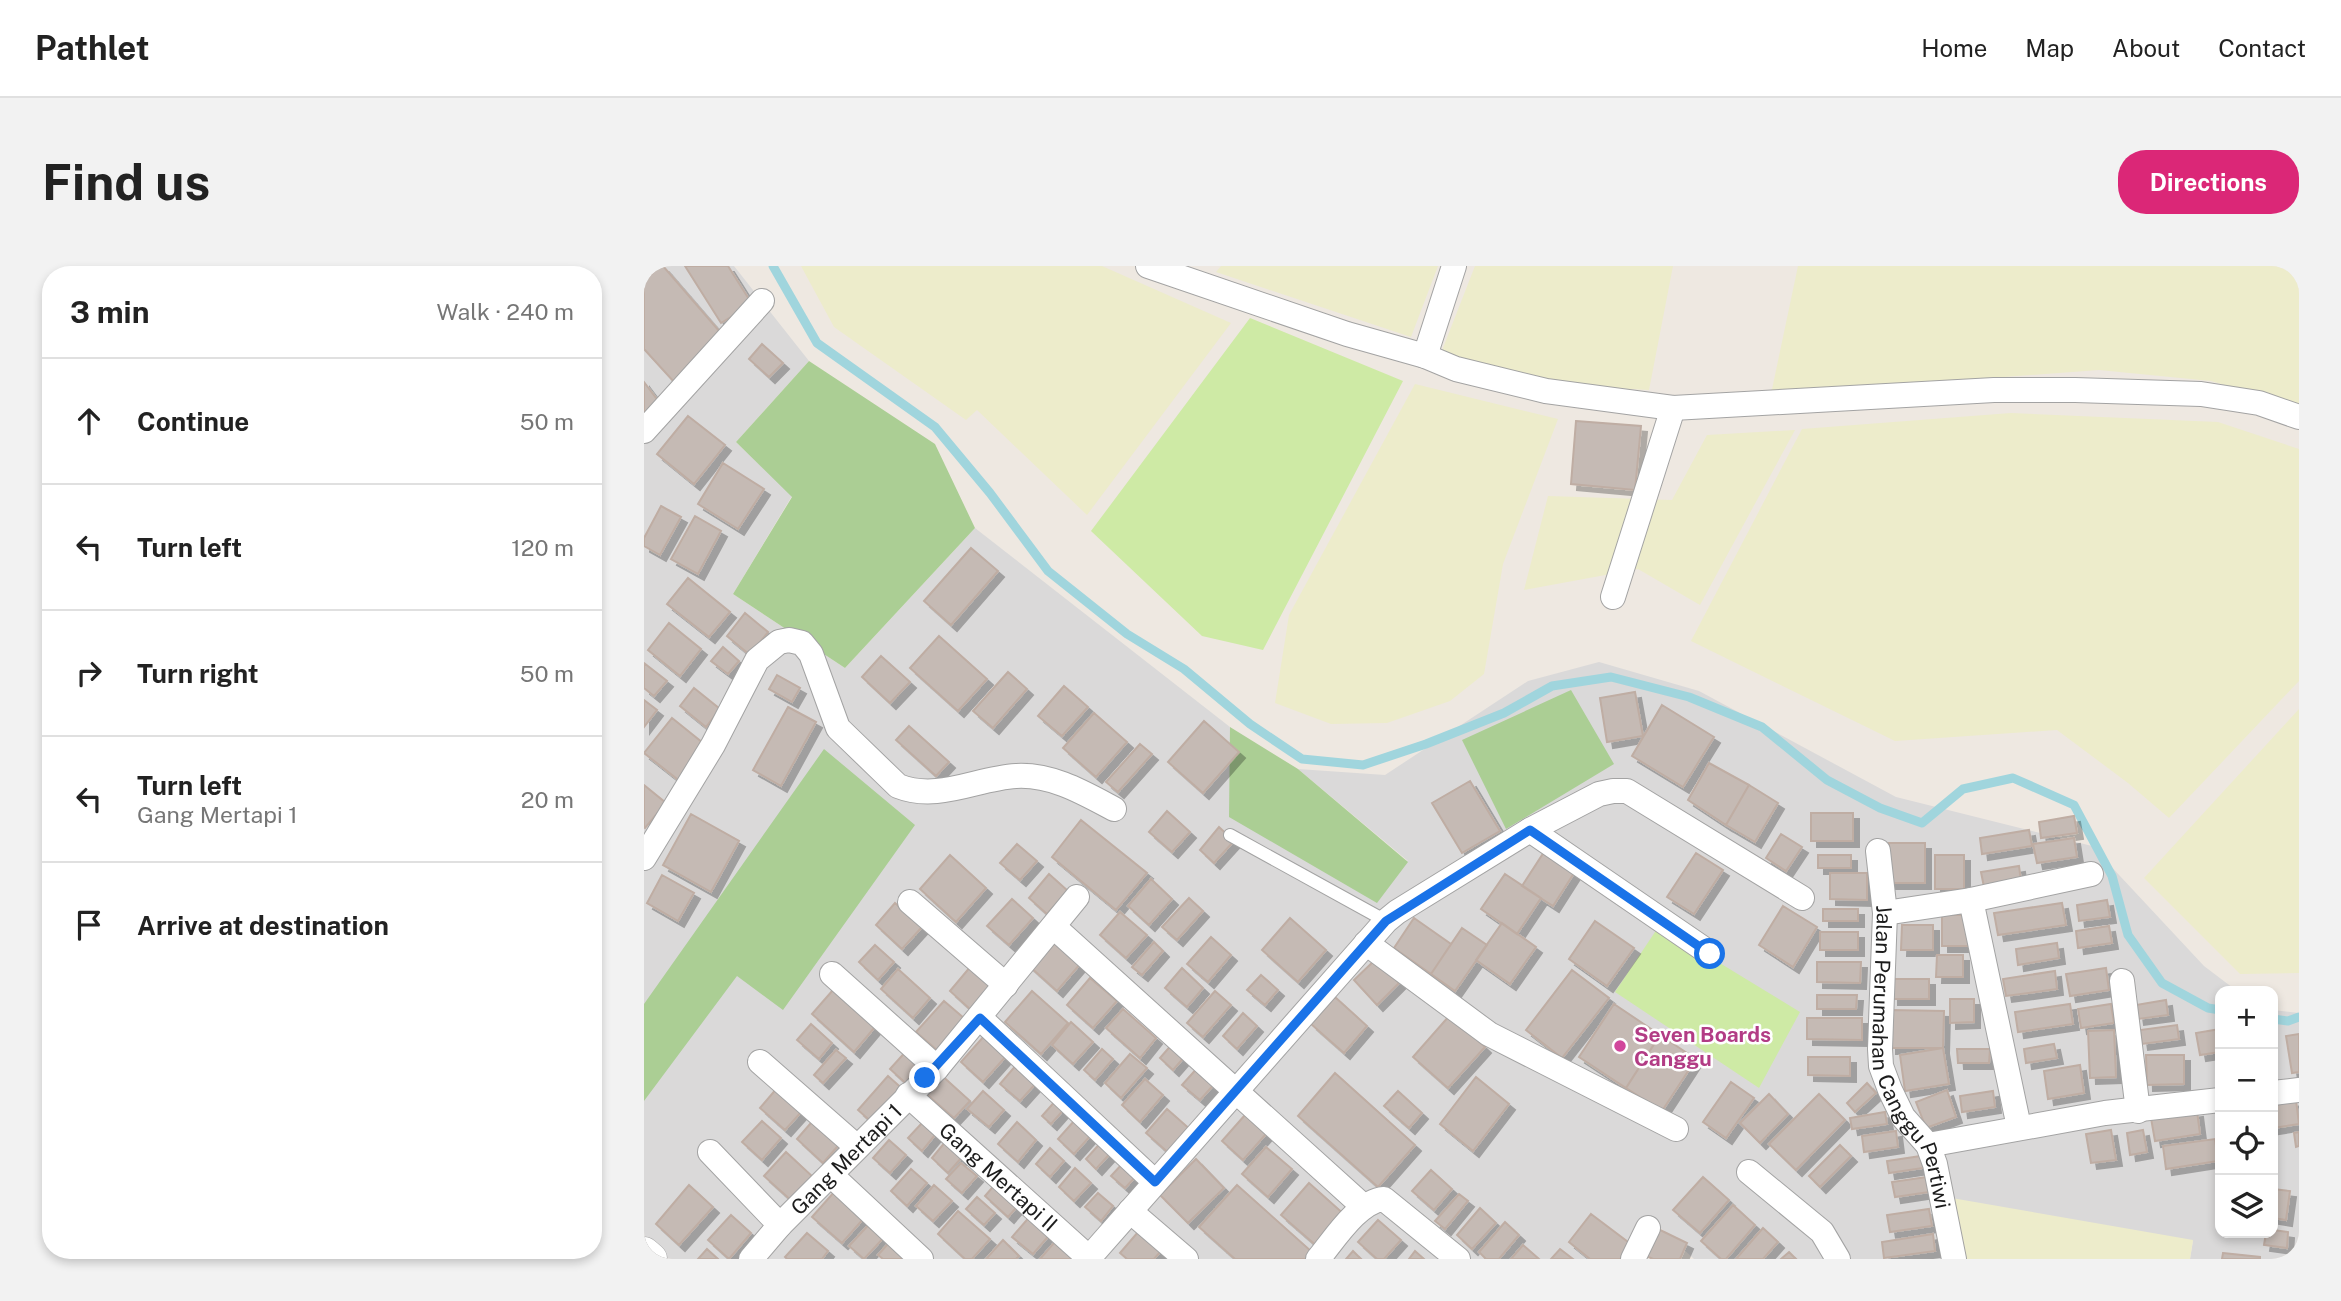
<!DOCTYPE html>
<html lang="en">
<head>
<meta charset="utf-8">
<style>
  body { margin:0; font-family:"Public Sans",sans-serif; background:#f2f2f2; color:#222 }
  .controls { position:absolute; right:21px; bottom:21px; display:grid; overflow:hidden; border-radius:14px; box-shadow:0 4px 10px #0003 }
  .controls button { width:63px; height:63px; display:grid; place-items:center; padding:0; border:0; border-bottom:2px solid #e0e0e0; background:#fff; color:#222; font:35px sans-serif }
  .stop { position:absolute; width:21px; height:21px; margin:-16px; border:5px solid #1a73e8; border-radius:50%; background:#fff }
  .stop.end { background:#1a73e8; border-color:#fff; box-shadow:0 2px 7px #0008 }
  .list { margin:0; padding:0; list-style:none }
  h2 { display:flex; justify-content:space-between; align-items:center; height:91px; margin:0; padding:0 28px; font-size:30px }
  h2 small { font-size:23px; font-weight:400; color:#767676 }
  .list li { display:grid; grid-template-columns:46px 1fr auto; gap:21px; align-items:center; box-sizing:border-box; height:126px; padding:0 28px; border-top:2px solid #e0e0e0 }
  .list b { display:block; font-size:26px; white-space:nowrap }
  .list p { margin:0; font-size:23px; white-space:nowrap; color:#767676 }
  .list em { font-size:23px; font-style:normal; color:#767676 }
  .icon { flex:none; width:38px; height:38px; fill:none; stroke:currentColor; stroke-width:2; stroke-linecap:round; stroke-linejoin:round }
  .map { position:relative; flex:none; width:1655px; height:993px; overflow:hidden; border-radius:28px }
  header { display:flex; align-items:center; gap:42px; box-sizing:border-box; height:98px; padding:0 35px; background:#fff; border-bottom:2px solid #e0e0e0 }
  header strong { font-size:33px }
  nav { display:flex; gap:38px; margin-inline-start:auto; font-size:24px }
  .intro { display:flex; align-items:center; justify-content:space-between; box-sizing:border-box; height:168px; padding:0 42px }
  h1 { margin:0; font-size:49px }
  .button { padding:18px 32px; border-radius:28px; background:#db2777; color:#fff; font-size:24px; font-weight:700 }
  main { display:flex; gap:42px; padding:0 42px }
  aside { flex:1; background:#fff; border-radius:28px; box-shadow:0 4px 10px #0003 }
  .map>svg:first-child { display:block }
</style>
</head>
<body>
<header>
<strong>Pathlet</strong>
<nav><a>Home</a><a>Map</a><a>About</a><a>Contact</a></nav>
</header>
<div class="intro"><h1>Find us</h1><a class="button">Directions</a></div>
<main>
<aside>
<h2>3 min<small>Walk · 240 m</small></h2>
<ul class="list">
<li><svg class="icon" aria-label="ahead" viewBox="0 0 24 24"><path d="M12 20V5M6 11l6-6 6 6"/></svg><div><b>Continue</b></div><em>50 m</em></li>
<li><svg class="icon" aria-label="left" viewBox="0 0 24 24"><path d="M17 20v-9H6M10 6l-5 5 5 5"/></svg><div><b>Turn left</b></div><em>120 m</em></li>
<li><svg class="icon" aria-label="right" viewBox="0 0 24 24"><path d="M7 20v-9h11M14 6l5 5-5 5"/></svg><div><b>Turn right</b></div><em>50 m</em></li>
<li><svg class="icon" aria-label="left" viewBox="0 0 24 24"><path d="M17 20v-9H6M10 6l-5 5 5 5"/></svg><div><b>Turn left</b><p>Gang Mertapi 1</p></div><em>20 m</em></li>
<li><svg class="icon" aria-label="arrive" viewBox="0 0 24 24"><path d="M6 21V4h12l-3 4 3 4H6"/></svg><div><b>Arrive at destination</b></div></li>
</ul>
</aside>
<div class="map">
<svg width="1655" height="993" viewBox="0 0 1655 993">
  <defs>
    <filter id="shadow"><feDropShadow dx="6" dy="6" stdDeviation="0" flood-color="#0004"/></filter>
  </defs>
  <rect width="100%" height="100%" fill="#eee8e1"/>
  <!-- residential -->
  <path fill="#dad9d9" d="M0,0H90L165,95L92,176L148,230L89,328L201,402L331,262L586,461V551L764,595L654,503L741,509L884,415L955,396L1055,425L1252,531L1448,580L1560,700L1593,725H1576V967H1629V744L1655,747V993H1546L1549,975L1303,993H1050L1007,953L983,993H0Z"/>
  <!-- farmland -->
  <path fill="#edeccb" d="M157,0H458L587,57L443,249L333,144L322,154L190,61Z
    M577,0H794L767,71L572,6Z
    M831,0H1029L1005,124L927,120L797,87Z
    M1154,0H1655V141L1567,115L1455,104L1127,128Z
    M771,118L914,153L859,298L840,408L806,435L743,457L687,458L631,437L645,349Z
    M1367,147L1574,156L1655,183V415L1525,552L1484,517L1413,464L1251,475L1047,375L1158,163Z
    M1151,164L1056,339L994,303L880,324L904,230L1028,234L1063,169Z
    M1655,443V707L1596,708L1500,612Z
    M1302,931L1549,974L1546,993H1303Z"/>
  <!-- grass -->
  <path fill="#ceeaa5" d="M606,52L759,115L619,384L558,370L447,265Z
    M1015,660L1156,746L1115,822L971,726Z"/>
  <!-- forest -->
  <path fill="#abce94" d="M165,95L291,178L331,262L201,402L89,328L148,231L92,176Z
    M927,424L970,498L862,563L818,474Z
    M586,461L654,503L764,596L733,637L585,551Z
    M180,483L271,559L139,744L93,710L0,835V738Z"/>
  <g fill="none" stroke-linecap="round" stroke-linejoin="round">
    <!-- stream -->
    <path stroke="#a0d5dd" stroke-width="9" d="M129,0L173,77L291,161L346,227L404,305L483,368L540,403L606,458L658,493L719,499L782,478L860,447L908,420L967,411L1045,431L1118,461L1183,514L1236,542L1278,557L1319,523L1369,512L1430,539L1468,610L1484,669L1518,717L1564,742L1576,744
      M1629,753L1644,755L1655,751"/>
  </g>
  <!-- building -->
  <path fill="#c5bab4" stroke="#bfada3" stroke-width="2" filter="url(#shadow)" d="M16,0H19L76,66L31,117L0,83V15Z
    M41,0H84L108,38L77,57Z
    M118,78L139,97L125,111L105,93Z
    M0,116L18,140L0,153Z
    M44,150L81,179L50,218L13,188Z
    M932,155L997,160L991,224L927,218Z
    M79,197L120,223L94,263L54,238Z
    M17,240L37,251L16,289L0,280V272Z
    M51,250L77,265L54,308L27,293Z
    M327,282L354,305L307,359L280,335Z
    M44,312L86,346L65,371L23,338Z
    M101,347L124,366L106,389L83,370Z
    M25,357L57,383L36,410L4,384Z
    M295,370L343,413L314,445L266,402Z
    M79,381L95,395L84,408L67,395Z
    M237,390L266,416L246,437L218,411Z
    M0,397L23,415L10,430L0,422Z
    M364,406L383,423L349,462L329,445Z
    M133,409L156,422L148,436L125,423Z
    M420,420L444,441L418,470L394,450Z
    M50,422L76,443L62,461L36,440Z
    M991,426L999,470L963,476L956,432Z
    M0,434L13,444L0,461Z
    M1018,439L1070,471L1039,521L988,490Z
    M144,441L172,456L137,520L109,504Z
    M450,447L483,476L452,511L419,482Z
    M28,452L64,481L37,516L0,487Z
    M560,455L595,486L559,527L524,496Z
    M265,460L305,496L292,510L252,474Z
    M496,478L508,488L474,526L462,516Z
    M1065,497L1105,519L1082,559L1044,534Z
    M826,515L856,565L818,587L788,537Z
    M0,519L22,537L1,562L0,561Z
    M1105,519L1134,537L1111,576L1082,559Z
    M523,545L546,566L528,586L505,566Z
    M1167,547H1209V575H1167Z
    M47,548L95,575L67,626L19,599Z
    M1430,550L1433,567L1397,572L1395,556Z
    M437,554L503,607L472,644L408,591Z
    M575,561L590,575L570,597L556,584Z
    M1385,564L1388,580L1338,588L1336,572Z
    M1137,568L1158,581L1142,605L1122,592Z
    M1430,572L1433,591L1393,597L1389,578Z
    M1245,577H1281V617H1245Z
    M373,578L393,595L376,614L356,597Z
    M902,583L932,604L909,640L878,620Z
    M1052,587L1079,604L1050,648L1023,631Z
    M306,589L342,622L312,656L276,623Z
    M1174,589H1207V602H1174Z
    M1291,589H1320V623H1291Z
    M1375,600L1377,615L1340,621L1337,606Z
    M1186,607H1223V634L1186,633Z
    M405,608L424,625L403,648L385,632Z
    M861,608L897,632L873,668L837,643Z
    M18,609L50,627L34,655L3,637Z
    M507,613L528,633L505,659L484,640Z
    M545,632L559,645L533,674L518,661Z
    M368,633L389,652L365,679L343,660Z
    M1463,634L1466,651L1435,655L1433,639Z
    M251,637L278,661L258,683L232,659Z
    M1418,637L1422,659L1354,669L1350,647Z
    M1139,640L1173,661L1149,701L1115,679Z
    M1179,643H1214V655H1179Z
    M476,646L503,669L482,692L456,669Z
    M1298,649H1324V680H1298Z
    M646,652L682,684L654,716L618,684Z
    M770,652L807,678L787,708L750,682Z
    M951,655L990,682L963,720L925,693Z
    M858,657L892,681L866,718L832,694Z
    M1258,659H1289V684H1257Z
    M1465,660L1468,677L1434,682L1432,665Z
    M818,662L843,679L811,725L787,708Z
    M1176,666H1214V684H1176Z
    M409,671L437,697L413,725L384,699Z
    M567,671L587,689L564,716L543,698Z
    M510,676L519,685L498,709L488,701Z
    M1413,677L1415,692L1374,699L1372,683Z
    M231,679L250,696L234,714L215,696Z
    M1293,689H1319V711H1292Z
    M732,693L755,717L733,739L710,714Z
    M1173,696H1217L1216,717L1173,716Z
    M327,700L348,719L327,744L306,725Z
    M538,702L559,722L543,741L521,722Z
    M1462,702L1465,724L1426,730L1422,708Z
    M254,703L286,732L269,752L237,723Z
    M928,704L965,732L918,792L882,764Z
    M1411,705L1413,723L1362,730L1359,713Z
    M617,709L634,724L621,739L603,724Z
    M446,712L473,735L449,762L423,739Z
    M1248,713H1285V733H1248Z
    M189,724L231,761L210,786L168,748Z
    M388,725L424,757L397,788L361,756Z
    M571,725L587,739L559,771L543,757Z
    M1173,729H1213L1212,743H1173Z
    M691,731L723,760L700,787L667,758Z
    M1306,733H1330V756L1306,757Z
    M1522,734L1524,749L1494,753L1492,739Z
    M300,735L328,759L301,791L272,766Z
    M970,738L1016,769L982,822L935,791Z
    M1426,738L1429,758L1374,766L1371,746Z
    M1467,738L1470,757L1437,762L1434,743Z
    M479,743L512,772L496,792L462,762Z
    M1246,744L1300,745L1299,782H1246Z
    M599,747L613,760L593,783L579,770Z
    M806,749L841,781L804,822L769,791Z
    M1163,752H1218V774L1163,773Z
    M427,756L449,776L429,798L408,779Z
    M167,758L188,777L175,793L153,774Z
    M1533,759L1535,773L1498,778L1496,764Z
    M1576,763V786L1556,789L1552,767Z
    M1470,764L1472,811L1446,812L1444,765Z
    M342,768L364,788L339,816L317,796Z
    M1655,768V806L1648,807L1642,770Z
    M1016,769L1052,793L1018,845L982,822Z
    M530,776L543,788L529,804L516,792Z
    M1410,778L1413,792L1382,797L1380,783Z
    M265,782L284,800L266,821L246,803Z
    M1299,782L1305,818L1261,825L1256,789Z
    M458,783L469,793L451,814L440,804Z
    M1313,783H1346L1345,797H1314Z
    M192,784L202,792L179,817L170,809Z
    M486,788L503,802L477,832L461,817Z
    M1502,789H1540V818L1503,819Z
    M1164,791H1206V810L1164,809Z
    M374,797L394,815L376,835L356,818Z
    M556,799L574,814L556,834L538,819Z
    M1436,799L1440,827L1404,833L1400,805Z
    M295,807L326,835L310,852L279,825Z
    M691,807L771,879L734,921L654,850Z
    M244,810L262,826L232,860L214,844Z
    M832,811L865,838L829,885L796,858Z
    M501,813L519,829L496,856L478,839Z
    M1087,816L1110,832L1082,872L1059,856Z
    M1223,817L1232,827L1211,846L1203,837Z
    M134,821L159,844L141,864L116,842Z
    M1303,824L1312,851L1282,862L1272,836Z
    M339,825L360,844L345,861L323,843Z
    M754,825L778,847L765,862L740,840Z
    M1349,825L1351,841L1318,846L1316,830Z
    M1125,828L1144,848L1116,877L1096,857Z
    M1175,828L1201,854L1152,904L1125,878Z
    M414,832L423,840L407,858L398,850Z
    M1652,834L1655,858L1629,862V837Z
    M523,843L548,865L527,889L502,867Z
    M1553,845L1556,868L1511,875L1507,852Z
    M1241,846L1243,858L1208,863L1206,852Z
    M601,849L622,868L599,894L578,875Z
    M173,850L200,873L179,897L153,873Z
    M431,854L448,868L430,888L414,873Z
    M118,855L137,872L118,894L98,876Z
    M373,856L392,874L374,896L354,878Z
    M278,857L291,869L278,885L264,872Z
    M1467,864L1472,894L1447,897L1442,868Z
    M1499,864L1503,886L1486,889L1483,867Z
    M1252,865L1254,881L1220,886L1218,870Z
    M1655,866V880L1652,881L1650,867Z
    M461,872L472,881L452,903L442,893Z
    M1571,873L1574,895L1522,903L1519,880Z
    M245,874L262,889L246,907L229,892Z
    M302,875L319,890L304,907L288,892Z
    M1196,879L1207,890L1176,921L1165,910Z
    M622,881L648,903L624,931L598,908Z
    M406,882L420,895L406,911L392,898Z
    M142,886L170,912L149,936L120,910Z
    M1277,890L1279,902L1245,907L1243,895Z
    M552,893L580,922L544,957L516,929Z
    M481,895L495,907L481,922L467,910Z
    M317,897L333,910L318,927L302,913Z
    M431,902L447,917L430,935L415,921Z
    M267,903L283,917L263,940L247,925Z
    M787,904L808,923L790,944L768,925Z
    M1290,910L1292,925L1251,931L1248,916Z
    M1059,911L1085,934L1056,967L1029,944Z
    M354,915L377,936L364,951L341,930Z
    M665,917L702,950L675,982L637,949Z
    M45,919L69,941L35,979L12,958Z
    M290,919L308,935L289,955L272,940Z
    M593,919L668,986L662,993H591L555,961Z
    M1629,923L1646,925L1642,954L1629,952Z
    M192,924L221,951L198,977L168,951Z
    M454,927L469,940L457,955L441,941Z
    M815,928L824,935L801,963L791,955Z
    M333,931L351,947L340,959L322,943Z
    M1089,939L1111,959L1082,993H1077L1057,975Z
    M836,942L852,957L828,983L813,969Z
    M1285,943L1288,960L1246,966L1243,949Z
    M314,945L346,973L328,993H321L294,968Z
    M388,948L408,966L389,988L368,971Z
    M947,948L988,979L977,993H946L925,976Z
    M87,949L107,967L85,993L64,974Z
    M230,953L244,967L220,993L205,980Z
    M734,954L757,974L740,993H733L714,976Z
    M861,956L875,969L855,993H842L835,986Z
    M501,958L523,978L510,993H483L476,987Z
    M1012,962L1043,977L1036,993H1009L1000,989Z
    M1119,962L1134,976L1119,993H1092Z
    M1629,964L1644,966L1643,982L1620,979L1622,967H1629Z
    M163,967L184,985L178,993H143L141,991Z
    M1289,968L1291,985L1240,992L1238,976Z
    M251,970L262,993H239L234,989Z
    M416,970L428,993H396Z
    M359,974L375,990L372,993H342Z
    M879,979L895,993H867Z
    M63,983L74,993H54Z
    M916,983L929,993H907Z
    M709,985L717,993H702Z
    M771,985L780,993H765Z
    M1145,986L1152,993H1137Z
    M1579,987L1616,991V993H1578Z"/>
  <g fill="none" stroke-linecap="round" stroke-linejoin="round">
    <!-- service casing -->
    <g stroke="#a3a3a3" stroke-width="14">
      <path id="service" d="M586,569L742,655"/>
    </g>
    <!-- minor casing -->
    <g stroke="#a3a3a3" stroke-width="26">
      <g id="minor">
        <path d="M504,0L703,68L781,90L812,103L902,125L1029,142L1350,124H1431L1557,128L1615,137L1655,151"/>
        <path d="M781,90L810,0"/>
        <path d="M0,165L118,35"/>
        <path d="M969,331L1029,142"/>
        <path d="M886,564L1067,688"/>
        <path id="s1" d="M1234,585L1241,647L1236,783L1237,800L1246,824L1259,851L1284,879L1291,898L1310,993"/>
        <path d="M0,592L69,479L113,394L135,376L145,374L158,377L167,388L194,462L254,520C294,536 333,512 372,510C408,508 440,527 470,543"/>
        <path d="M1327,634L1375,861"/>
        <path d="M266,636L362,719"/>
        <path d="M1241,647L1327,634L1447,608"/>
        <path d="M410,661L719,940"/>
        <path d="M722,677L845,768L1032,863"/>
        <path d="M188,708L293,802"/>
        <path d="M1478,715L1494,845"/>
        <path d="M336,752L511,916"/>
        <path d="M116,796L213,881"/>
        <path d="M1629,827L1655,824"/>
        <path id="s2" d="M264,829L445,992"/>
        <path d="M1284,879L1461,847L1576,834"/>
        <path d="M66,886L136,959"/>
        <path d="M1105,906L1178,966L1194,993"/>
        <path d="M187,909L277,993"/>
        <path d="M486,945L542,993"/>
        <path id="s3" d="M107,993L136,959L293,802L433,631"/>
        <path d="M444,993L742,655L753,646L886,564L955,528L969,525H983L1158,632"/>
        <path d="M674,993C690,974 714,935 740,933L814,993"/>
        <path d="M989,993L1004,962"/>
      </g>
    </g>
    <!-- tertiary casing -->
    <g stroke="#a3a3a3" stroke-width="33">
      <path id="tertiary" d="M0,987L7,993"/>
    </g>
    <!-- service -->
    <use href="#service" stroke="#fff" stroke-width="12"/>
    <!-- minor -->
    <use href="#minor" stroke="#fff" stroke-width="24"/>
    <!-- tertiary -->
    <use href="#tertiary" stroke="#fff" stroke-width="32"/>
  </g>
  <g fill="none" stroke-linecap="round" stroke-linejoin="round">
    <!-- route -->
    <path stroke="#1a73e8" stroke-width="9" d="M281,812L336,752L511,916L742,655L886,564L1066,688"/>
  </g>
  <!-- markers -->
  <circle fill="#d1479c" stroke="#fff" stroke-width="2.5" cx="976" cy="780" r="7"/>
  <g text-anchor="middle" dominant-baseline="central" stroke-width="5" stroke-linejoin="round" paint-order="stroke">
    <!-- hotel labels -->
    <g font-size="21" font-weight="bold" fill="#b23c85" stroke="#fff" text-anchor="start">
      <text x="990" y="768">Seven Boards<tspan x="990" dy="24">Canggu</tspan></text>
    </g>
    <!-- street labels -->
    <g font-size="21" fill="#1c1c1c" stroke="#fff">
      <text stroke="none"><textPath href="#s1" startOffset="214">Jalan Perumahan Canggu Pertiwi</textPath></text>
      <text stroke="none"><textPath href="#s3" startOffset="138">Gang Mertapi 1</textPath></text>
      <text stroke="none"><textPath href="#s2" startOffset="122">Gang Mertapi II</textPath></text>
    </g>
  </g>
</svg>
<div class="controls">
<button>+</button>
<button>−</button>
<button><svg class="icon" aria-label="locate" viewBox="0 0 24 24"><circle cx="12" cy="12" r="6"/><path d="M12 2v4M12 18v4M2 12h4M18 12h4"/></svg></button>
<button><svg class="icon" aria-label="layers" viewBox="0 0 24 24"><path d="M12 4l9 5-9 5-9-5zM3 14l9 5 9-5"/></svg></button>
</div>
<div class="stop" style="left:1066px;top:688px"></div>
<div class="stop end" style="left:281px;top:812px"></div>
</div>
</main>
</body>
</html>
